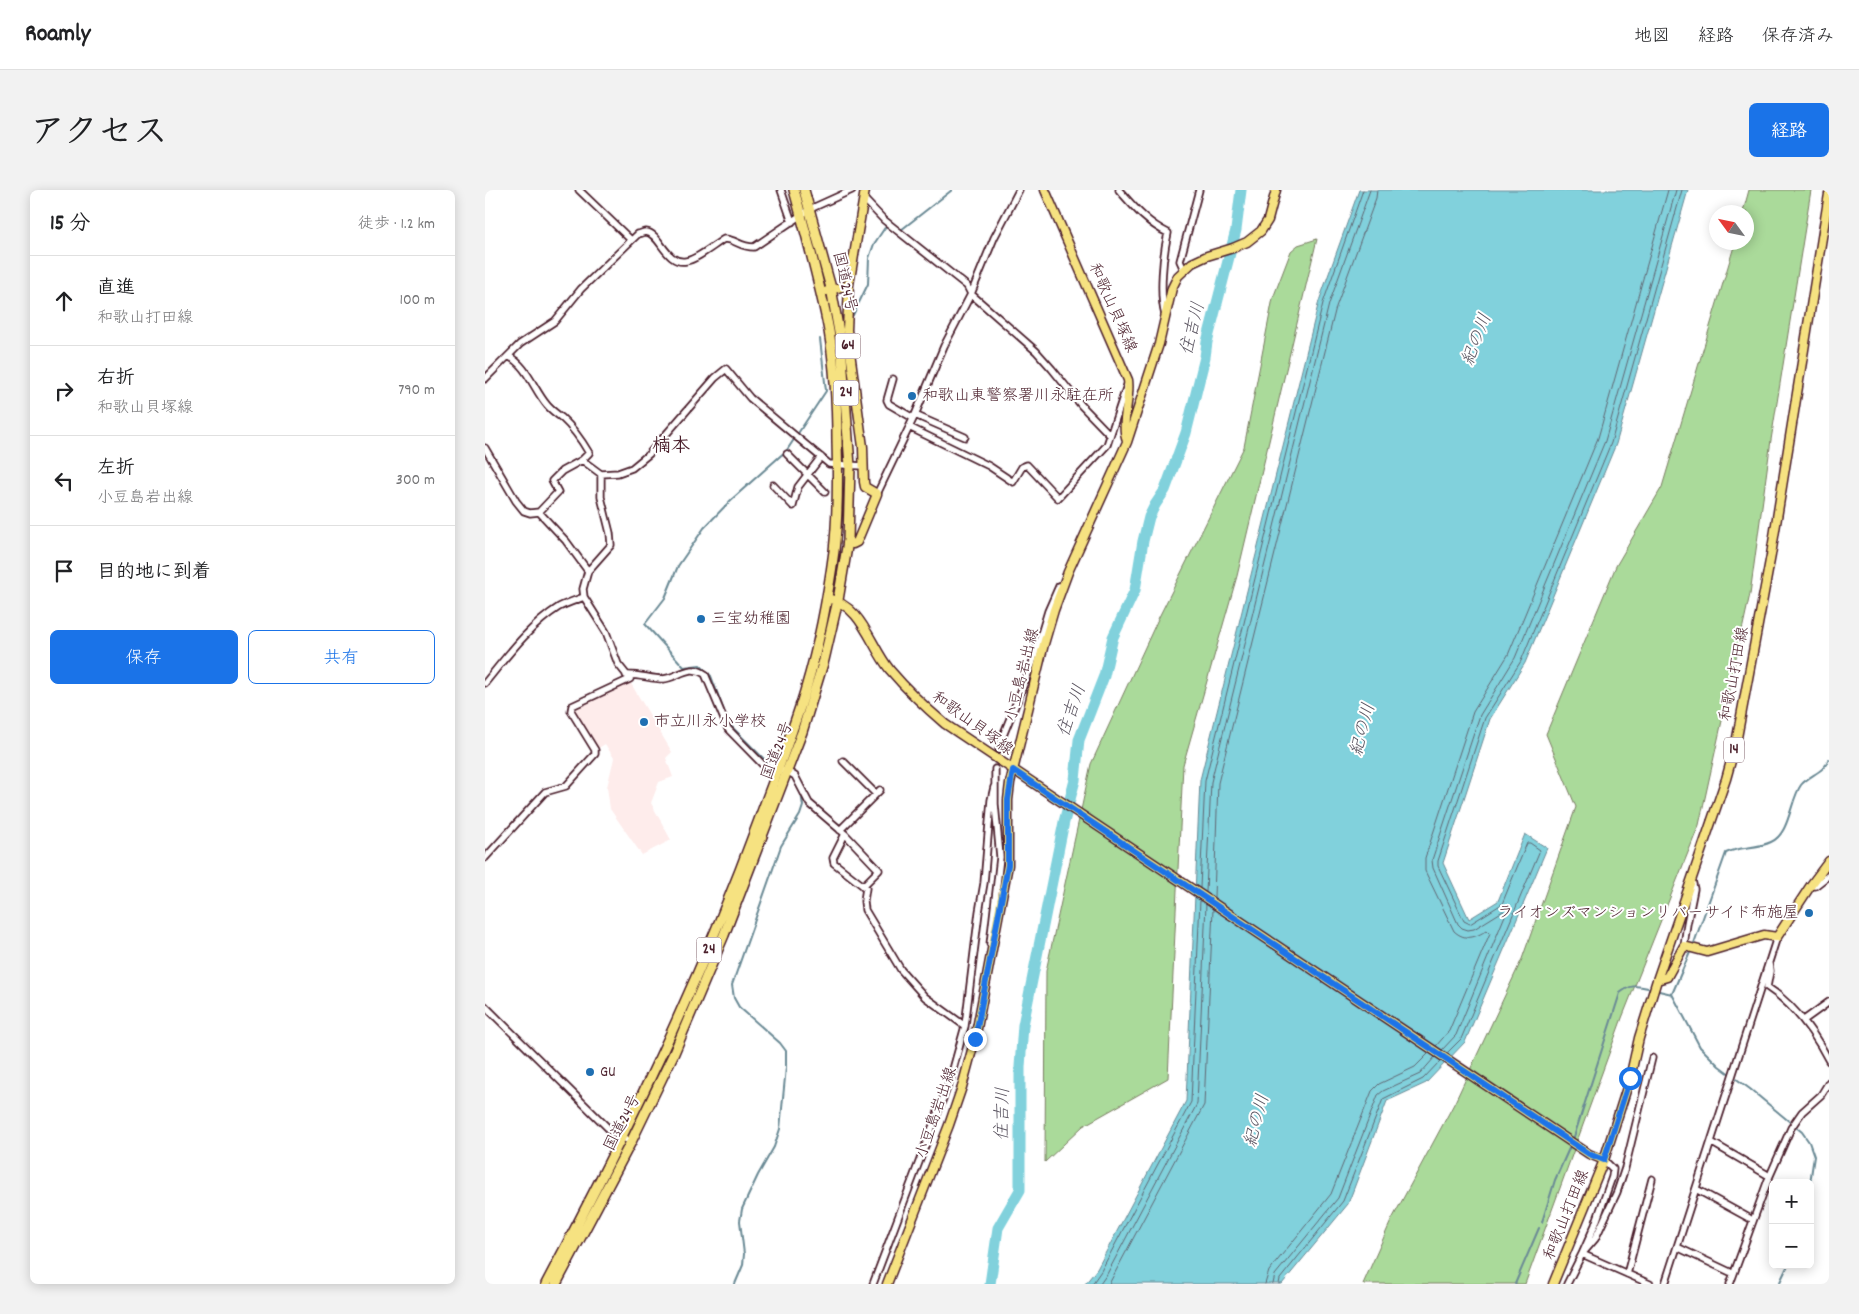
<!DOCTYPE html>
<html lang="ja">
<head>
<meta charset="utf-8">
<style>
  body { margin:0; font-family:Dekko,"Klee One",sans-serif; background:#f2f2f2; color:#202124 }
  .controls { position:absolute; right:15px; bottom:15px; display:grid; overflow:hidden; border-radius:8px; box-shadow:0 2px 12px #0003 }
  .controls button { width:45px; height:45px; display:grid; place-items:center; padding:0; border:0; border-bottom:1px solid #e0e0e0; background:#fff; color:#202124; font:25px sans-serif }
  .compass { position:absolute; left:1224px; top:15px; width:45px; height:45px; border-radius:50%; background:#fff; box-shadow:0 2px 12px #0003; rotate:303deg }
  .stop { position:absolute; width:15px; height:15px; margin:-11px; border:4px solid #1a73e8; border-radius:50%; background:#fff }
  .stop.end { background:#1a73e8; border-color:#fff; box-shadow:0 1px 5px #0008 }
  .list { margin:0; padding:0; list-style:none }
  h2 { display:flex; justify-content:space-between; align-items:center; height:65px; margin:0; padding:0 20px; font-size:21px }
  h2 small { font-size:16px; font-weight:400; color:#757577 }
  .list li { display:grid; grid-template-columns:32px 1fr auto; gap:15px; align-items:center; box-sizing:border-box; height:90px; padding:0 20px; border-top:1px solid #e0e0e0 }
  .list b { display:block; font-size:19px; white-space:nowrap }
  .list p { margin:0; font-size:16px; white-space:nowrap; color:#757577 }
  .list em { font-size:16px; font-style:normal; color:#757577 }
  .actions { display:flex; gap:10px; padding:15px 20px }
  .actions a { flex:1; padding:11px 0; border:1px solid #1a73e8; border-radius:8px; text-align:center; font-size:18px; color:#1a73e8 }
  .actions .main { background:#1a73e8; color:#fff }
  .icon { flex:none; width:28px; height:28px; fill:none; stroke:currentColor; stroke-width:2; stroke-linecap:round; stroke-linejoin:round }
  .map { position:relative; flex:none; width:1344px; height:1094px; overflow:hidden; border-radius:8px }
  header { display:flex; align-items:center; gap:30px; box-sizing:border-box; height:70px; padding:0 25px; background:#fff; border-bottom:1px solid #e0e0e0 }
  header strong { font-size:24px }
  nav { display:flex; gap:28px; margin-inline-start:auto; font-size:18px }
  .intro { display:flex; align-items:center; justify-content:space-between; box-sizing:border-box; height:120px; padding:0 30px }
  h1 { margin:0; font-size:35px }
  .button { padding:12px 22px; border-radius:8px; background:#1a73e8; color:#fff; font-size:18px; font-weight:700 }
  main { display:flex; gap:30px; padding:0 30px }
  aside { flex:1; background:#fff; border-radius:8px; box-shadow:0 2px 12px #0003 }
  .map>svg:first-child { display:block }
</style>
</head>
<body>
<header>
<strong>Roamly</strong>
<nav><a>地図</a><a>経路</a><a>保存済み</a></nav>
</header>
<div class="intro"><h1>アクセス</h1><a class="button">経路</a></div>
<main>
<aside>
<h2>15 分<small>徒歩 · 1.2 km</small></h2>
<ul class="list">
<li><svg class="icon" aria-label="ahead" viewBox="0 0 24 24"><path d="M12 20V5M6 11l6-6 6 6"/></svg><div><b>直進</b><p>和歌山打田線</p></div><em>100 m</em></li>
<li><svg class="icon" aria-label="right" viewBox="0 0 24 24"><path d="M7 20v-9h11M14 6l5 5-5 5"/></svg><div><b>右折</b><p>和歌山貝塚線</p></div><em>790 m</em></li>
<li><svg class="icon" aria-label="left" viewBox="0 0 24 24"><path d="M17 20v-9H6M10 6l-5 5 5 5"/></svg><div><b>左折</b><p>小豆島岩出線</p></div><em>300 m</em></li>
<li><svg class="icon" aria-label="arrive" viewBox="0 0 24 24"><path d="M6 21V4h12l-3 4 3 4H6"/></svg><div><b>目的地に到着</b></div></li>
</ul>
<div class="actions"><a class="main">保存</a><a>共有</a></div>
</aside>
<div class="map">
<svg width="1344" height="1094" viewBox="0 0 1344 1094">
  <rect width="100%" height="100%" fill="#fff"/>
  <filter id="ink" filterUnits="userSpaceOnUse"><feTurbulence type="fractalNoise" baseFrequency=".02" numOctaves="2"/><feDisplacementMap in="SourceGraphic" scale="10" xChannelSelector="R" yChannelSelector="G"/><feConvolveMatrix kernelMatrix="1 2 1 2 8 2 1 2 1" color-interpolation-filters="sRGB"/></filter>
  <g filter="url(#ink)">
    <!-- built -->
    <path fill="#feeceb" d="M145,492L187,562L181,568L188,587L174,592L166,613L186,650L157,665L125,619L122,597L129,568L120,554L112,559L88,520L89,517Z"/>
    <!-- green -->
    <path fill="#aada9a" stroke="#7a7c62" d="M1264,0H1326L1286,250L1265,404L1214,635L1137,828L1040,1094H878L906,1031L970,912L1037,769L1091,617L1061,544L1131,376L1177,297L1250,53L1262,52V22H1258Z
      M832,49L752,386L698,575L683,888L598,936L560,972L561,781L606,574L673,429L759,257L788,108L806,61L813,55Z"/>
    <!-- water -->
    <path fill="#81d1dc" stroke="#6b8a95" d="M874,0H1203L1131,254L1040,473L1005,529L958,673L984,729L1013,711L1040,644L1062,658L980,852L941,893L902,911L863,1014L797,1094H600L612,1079L701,911L715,590L834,111Z"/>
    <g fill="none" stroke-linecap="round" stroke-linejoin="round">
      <!-- shore -->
      <path stroke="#606672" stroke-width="1" d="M715,698L720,591L838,113L878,0
        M721,702L726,592L844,114L885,0
        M729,707L733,593L851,117L891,8L892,0
        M951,856L964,841L1005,743L1002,740C990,748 980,751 969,741L940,681V668L988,522L1023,465L1113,248L1183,0
        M957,860L971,845L1021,723L1018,721L989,739L983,740L977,738L973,734L948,678L947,670L995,525L1030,468L1120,251L1191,0
        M962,863L976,849L1055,660L1045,653H1042L1017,714L985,734L979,731L953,676V671L1000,528L1036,471L1126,253L1197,0
        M607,1094L616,1081L706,912L715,710
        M615,1094L622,1084L712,914L721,714
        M624,1094L719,915L728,719
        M780,1094L784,1081L846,1004L887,901L894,894L930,877L944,863
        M788,1094L790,1085L853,1008L893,905L898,901L935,884L950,867
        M794,1094L795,1089L858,1011L898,909L938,889L955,871"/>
      <!-- stream -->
      <path stroke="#6b8a95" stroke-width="2" d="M416,40L467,0
        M368,125L383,94L384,68L389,54L403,33
        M283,573L244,534L226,486L215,475L199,477L160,434L180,408L193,376L219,338L246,310L302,260L341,201L335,149
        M1208,756L1241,663C1255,656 1272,659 1286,652C1305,644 1305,610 1316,595C1324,585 1340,582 1344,569
        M1174,801L1187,804L1215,857L1234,876L1265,899L1317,942L1324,952L1329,966L1325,993
        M1187,804L1206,760
        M1088,950L1135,803C1145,795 1151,795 1163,798
        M1057,1032L1070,990L1086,954
        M250,1094L258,1075L259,1064L255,1031L257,1019L273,985L289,957L295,939L301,877V861L295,853L254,817L249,808L247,795L296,656L315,625L318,616L316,603L310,593
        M1030,1094L1054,1038
        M1294,1094L1303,1075"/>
      <!-- river -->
      <path stroke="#81d1dc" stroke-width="11" d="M505,1094L513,1038L535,1000V877L538,835L579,632L590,590L594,550L619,486L628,447L650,400L658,351L664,327L670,315L680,300L701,243L720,167L722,152L751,40L756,0"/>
      <!-- minor-tunnel -->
      <path stroke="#dbd2d5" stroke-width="5.5" stroke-dasharray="5.5 3" stroke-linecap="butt" d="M510,579L514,559"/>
      <!-- minor casing -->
      <g stroke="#4a1f2b" stroke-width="9">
        <path id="minor" d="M94,0L146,50
          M296,0L307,32
          M634,0C649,17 662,33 683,43C678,64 674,104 680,125
          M379,9L399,30L482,96L486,104L551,161L567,179L596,215L625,245
          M699,80L695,71L714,0
          M23,166C42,175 49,200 62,215C67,221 72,224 77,228C88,238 97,251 104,263L97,270
          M0,189L35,154L70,131L96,99L153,44C155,44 158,42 161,42C175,43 181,75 201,71C211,70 229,55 239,49C251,49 254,57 269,57L325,19L367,0
          M408,189L402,210L404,214L428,228
          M430,225L480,247
          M424,237L504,276L528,292L537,277L542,275L573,308L622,255L642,195
          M0,258L31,311L39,321L45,323L54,322L73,302L67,291L77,281L97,270L116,284L133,283L147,278L164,264L230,188L241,179L265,208L344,274L378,276
          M302,264L340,302
          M288,295L308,316L313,297L336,267
          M392,304L430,225L459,156L486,104L509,48L534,0
          M54,322L81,351L103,381
          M141,485C153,484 166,489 178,489C193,488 204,473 220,484L243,539L283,580L302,581L310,586L324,613L360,644L348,668L349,673L381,698L379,711L380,720L416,780L440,807L480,836
          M0,493C22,466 44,436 74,417C82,413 91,410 99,407
          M514,559L517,548L547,474L563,421L574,396
          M358,571L391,604
          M355,640L395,600
          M360,644L394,680L378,696
          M0,668L60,602L81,596L110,564V560L86,521L87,516L145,489L133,474L121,442L99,407L98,399L103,381L126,355L125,343L116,307V284
          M1326,695L1330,696L1344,685
          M505,754L515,667L510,614V579
          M1199,756L1202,734L1209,699L1207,690
          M1284,774L1285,781L1282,797C1310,815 1329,842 1344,871
          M0,816L126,941L146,952
          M1319,830L1344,812
          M1226,952L1281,984
          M1119,970L1128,979L1127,987L1110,1035L1097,1064L1165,1094
          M1211,999L1264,1028
          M1192,1057L1245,1082
          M1142,1084L1167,989
          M388,1094L465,890L480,836L494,722L499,693L506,610L509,597
          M1082,1094L1097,1064L1110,1049L1132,1002L1140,978L1167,868
          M1180,1094L1292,747
          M1245,1094L1283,990L1306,938L1317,922L1336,905L1344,892"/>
      </g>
      <!-- major casing -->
      <g stroke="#4a1f2b" stroke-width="11">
        <path id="major" d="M560,0L643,190C646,208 635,234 642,250
          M342,101L364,95
          M362,353L368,354L372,352L392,304L380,297L379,292L378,257L362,140L364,95L380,0
          M342,408C378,416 384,454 405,480C422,500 440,517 460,534L1104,964L1119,970
          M1172,790L1182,787L1199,756L1222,762L1279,745L1292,747L1326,695L1344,671
          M402,1094L464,935L477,897L490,849L523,675V610L525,593L559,454L569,420L583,382L642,252L674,154L687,98L693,86L707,73L722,66L748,58L762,52L776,41L783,30L791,0
          M1068,1094L1119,970L1145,888L1154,848L1172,790L1241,589L1251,553L1286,365L1344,4"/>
      </g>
      <!-- highway casing -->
      <g stroke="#4a1f2b" stroke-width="12">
        <path id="highway" d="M61,1094C142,942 215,791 274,630C290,586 308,542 321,498C334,454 343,407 349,361C353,325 353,288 352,251C352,214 350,177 344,141C335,93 322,47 309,0
          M71,1094L146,952L189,863L239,745L317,542L339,470L353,410L363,351L365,276L356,153L346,98L319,0"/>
      </g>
      <!-- minor -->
      <use href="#minor" stroke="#fff" stroke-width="5.5"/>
      <!-- major -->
      <use href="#major" stroke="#f6e281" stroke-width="8"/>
      <!-- highway -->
      <use href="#highway" stroke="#f6e281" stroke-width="9"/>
    </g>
  </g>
  <g fill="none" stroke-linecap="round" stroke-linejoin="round" filter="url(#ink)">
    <!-- route -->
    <path stroke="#1a73e8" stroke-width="6" d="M490,849L523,675V610L528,580L1104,964L1119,970L1145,888"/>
  </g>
  <!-- markers -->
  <g fill="#1f6fb2" stroke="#fff" stroke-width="2">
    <circle cx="427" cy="206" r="5"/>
    <circle cx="216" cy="429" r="5"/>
    <circle cx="159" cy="532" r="5"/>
    <circle cx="1324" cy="723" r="5"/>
    <circle cx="105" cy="882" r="5"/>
  </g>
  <g text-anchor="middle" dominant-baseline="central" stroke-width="4" stroke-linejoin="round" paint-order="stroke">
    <!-- shield labels -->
    <g fill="#fff" stroke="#80626b" stroke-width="1">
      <rect x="350.5" y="143.5" width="25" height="25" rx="4"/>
      <rect x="348.5" y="190.5" width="25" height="25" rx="4"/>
      <rect x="1239" y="547.5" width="20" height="25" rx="4"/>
      <rect x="211.5" y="747.5" width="25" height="25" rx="4"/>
    </g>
    <g font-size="15" font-weight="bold" fill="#4a1f2b">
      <text x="363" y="156">64</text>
      <text x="361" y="203">24</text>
      <text x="1249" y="560">14</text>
      <text x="224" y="760">24</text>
    </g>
    <!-- street labels -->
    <g font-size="16" fill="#4a1f2b" stroke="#fff">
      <text transform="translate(359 92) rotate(77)">国道24号</text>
      <text transform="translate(627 118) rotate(66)">和歌山貝塚線</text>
      <text transform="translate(1250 484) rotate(-79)">和歌山打田線</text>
      <text transform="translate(538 485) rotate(-76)">小豆島岩出線</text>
      <text transform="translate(487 534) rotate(36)">和歌山貝塚線</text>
      <text transform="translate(293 561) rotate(-69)">国道24号</text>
      <text transform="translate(452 923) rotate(-71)">小豆島岩出線</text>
      <text transform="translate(138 933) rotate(-63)">国道24号</text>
      <text transform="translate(1082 1025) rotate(-68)">和歌山打田線</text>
    </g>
    <!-- poi labels -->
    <g font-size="16" fill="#4a1f2b" stroke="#fff" text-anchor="start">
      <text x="437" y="206">和歌山東警察署川永駐在所</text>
      <text x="226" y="429">三宝幼稚園</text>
      <text x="169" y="532">市立川永小学校</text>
      <text x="1314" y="723" text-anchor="end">ライオンズマンションリバーサイド布施屋</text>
      <text x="115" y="882">GU</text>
    </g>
    <!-- water labels -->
    <g font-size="18" font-style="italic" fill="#5a5460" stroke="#fff">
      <text transform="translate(709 139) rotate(-76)">住吉川</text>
      <text transform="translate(993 150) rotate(-69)">紀の川</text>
      <text transform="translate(588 521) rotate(-71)">住吉川</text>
      <text transform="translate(879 540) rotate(-75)">紀の川</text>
      <text transform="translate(519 924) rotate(-89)">住吉川</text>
      <text transform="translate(773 931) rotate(-75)">紀の川</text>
    </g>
    <!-- quarter labels -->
    <g font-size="19" font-weight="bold" fill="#4a1f2b" stroke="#fff">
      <text x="186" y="257">楠本</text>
    </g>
  </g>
</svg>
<div class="controls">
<button>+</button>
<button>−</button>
</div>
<svg class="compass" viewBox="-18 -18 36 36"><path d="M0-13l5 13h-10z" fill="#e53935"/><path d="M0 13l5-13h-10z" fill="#757577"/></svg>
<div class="stop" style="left:1145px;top:888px"></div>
<div class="stop end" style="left:490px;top:849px"></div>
</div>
</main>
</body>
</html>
